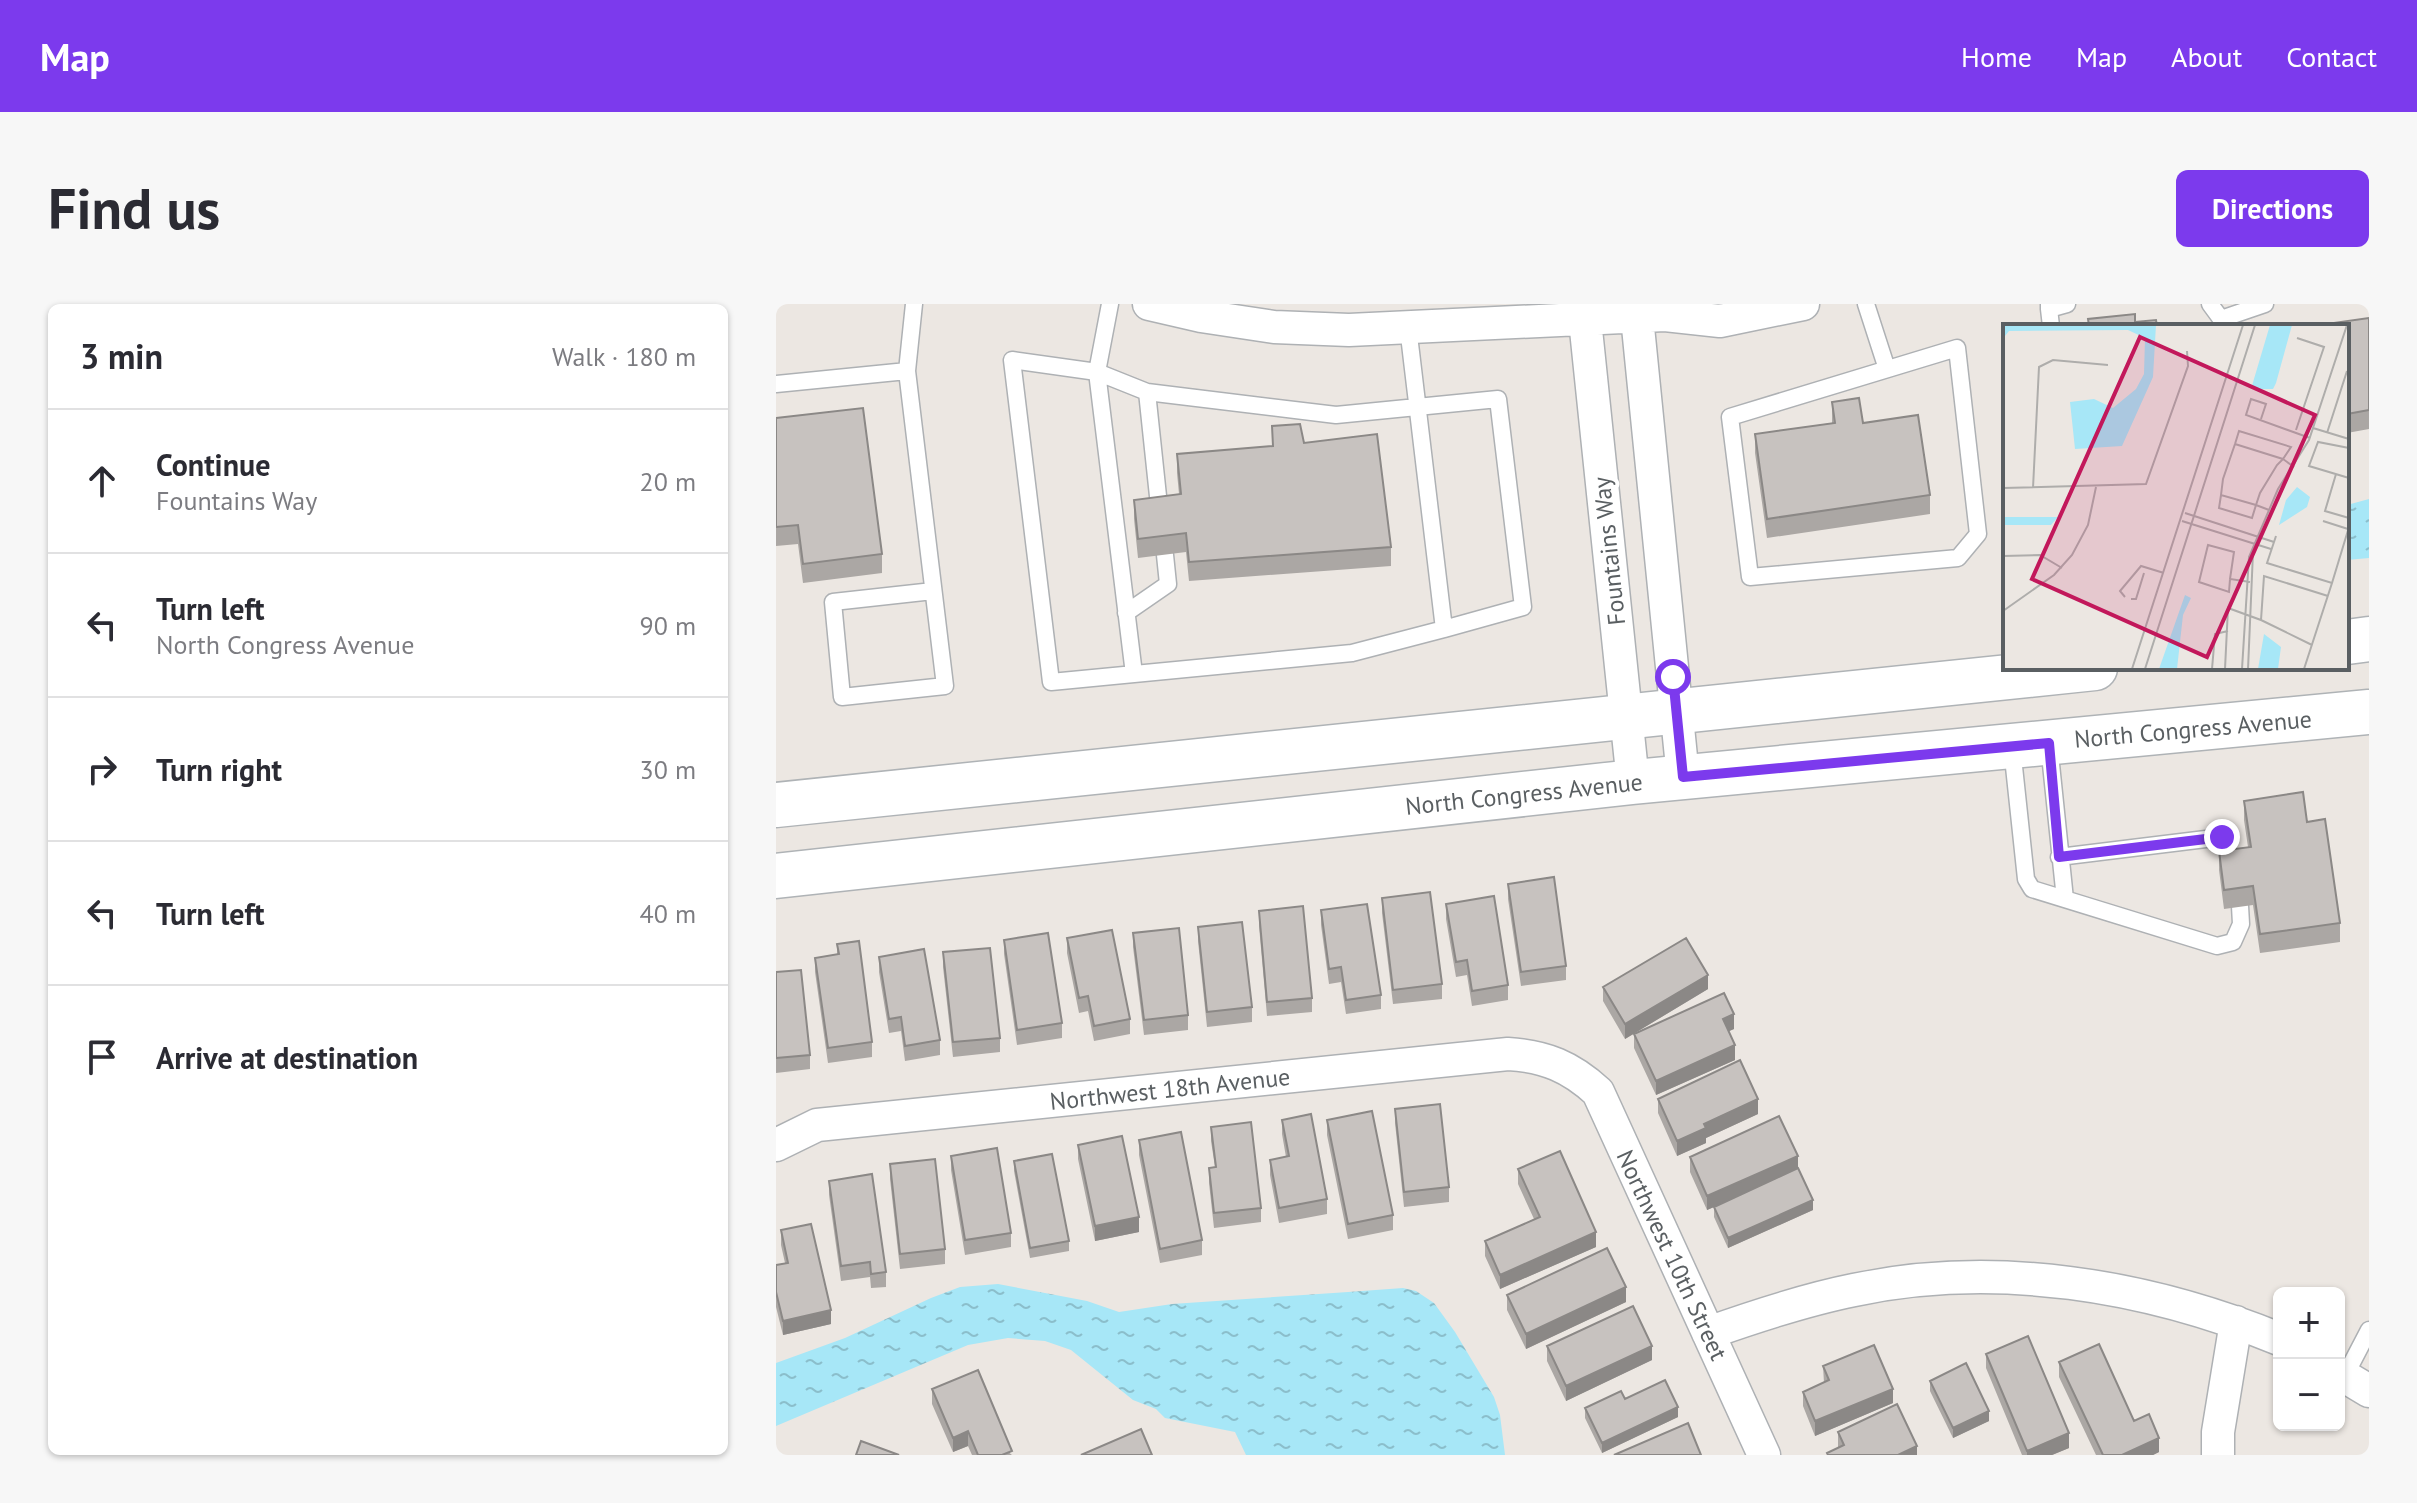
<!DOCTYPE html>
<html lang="en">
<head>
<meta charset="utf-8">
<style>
  body { margin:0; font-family:"PT Sans",sans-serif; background:#f7f7f7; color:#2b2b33 }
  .controls { position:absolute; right:24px; bottom:24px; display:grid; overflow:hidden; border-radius:12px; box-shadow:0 2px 6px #0004 }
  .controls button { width:72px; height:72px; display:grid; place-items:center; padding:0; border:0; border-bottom:2px solid #e1e1e2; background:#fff; color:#2b2b33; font:40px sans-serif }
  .stop { position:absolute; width:24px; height:24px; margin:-18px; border:6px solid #7c3aed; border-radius:50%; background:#fff }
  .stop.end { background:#7c3aed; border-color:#fff; box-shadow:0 2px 8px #0008 }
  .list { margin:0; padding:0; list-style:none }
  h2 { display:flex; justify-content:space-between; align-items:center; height:104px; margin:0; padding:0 32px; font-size:34px }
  h2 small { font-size:26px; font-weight:400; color:#7c7c81 }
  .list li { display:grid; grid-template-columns:52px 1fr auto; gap:24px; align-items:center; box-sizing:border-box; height:144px; padding:0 32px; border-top:2px solid #e1e1e2 }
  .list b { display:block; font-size:30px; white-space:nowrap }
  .list p { margin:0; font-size:26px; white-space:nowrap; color:#7c7c81 }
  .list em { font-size:26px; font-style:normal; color:#7c7c81 }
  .icon { flex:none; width:44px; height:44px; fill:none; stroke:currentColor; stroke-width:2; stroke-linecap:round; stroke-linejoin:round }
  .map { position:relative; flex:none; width:1593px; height:1151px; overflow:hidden; border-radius:12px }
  header { display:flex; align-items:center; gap:48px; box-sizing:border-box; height:112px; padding:0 40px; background:#7c3aed; color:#fff }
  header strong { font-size:38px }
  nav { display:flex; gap:44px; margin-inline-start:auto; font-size:28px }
  .intro { display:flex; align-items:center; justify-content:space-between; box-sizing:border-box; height:192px; padding:0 48px }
  h1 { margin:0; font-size:56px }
  .button { padding:20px 36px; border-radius:12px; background:#7c3aed; color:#fff; font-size:28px; font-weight:700 }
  main { display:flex; gap:48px; padding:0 48px }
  aside { flex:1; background:#fff; border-radius:12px; box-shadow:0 2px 6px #0004 }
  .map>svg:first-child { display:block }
</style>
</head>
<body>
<header>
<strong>Map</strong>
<nav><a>Home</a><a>Map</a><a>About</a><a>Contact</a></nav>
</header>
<div class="intro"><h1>Find us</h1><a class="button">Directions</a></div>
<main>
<aside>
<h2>3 min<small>Walk · 180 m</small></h2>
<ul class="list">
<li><svg class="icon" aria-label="ahead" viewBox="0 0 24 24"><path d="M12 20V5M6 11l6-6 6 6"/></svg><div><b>Continue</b><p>Fountains Way</p></div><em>20 m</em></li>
<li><svg class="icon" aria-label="left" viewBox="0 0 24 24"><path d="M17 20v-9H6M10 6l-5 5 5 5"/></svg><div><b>Turn left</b><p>North Congress Avenue</p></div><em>90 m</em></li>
<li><svg class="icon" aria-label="right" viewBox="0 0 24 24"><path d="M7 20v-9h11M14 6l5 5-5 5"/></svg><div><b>Turn right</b></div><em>30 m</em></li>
<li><svg class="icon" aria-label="left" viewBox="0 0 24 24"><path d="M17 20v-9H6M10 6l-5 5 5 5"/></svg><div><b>Turn left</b></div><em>40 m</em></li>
<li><svg class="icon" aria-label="arrive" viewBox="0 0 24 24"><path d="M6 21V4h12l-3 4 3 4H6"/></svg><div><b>Arrive at destination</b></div></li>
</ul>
</aside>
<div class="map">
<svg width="1593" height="1151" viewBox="0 0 1593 1151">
  <defs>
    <pattern id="water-ripples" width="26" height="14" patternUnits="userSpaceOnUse" patternTransform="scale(2)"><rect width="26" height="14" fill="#a7e7f7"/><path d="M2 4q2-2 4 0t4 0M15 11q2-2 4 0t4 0" fill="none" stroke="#8bbecb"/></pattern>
  </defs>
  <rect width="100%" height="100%" fill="#ece7e2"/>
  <!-- water -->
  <path fill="url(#water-ripples)" d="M1593,195V254L1571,256V201Z
    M222,980L311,997L343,1008L396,1000L572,988L627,984L640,987L658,999L679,1028L718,1093L724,1111L729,1151H470L459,1128L389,1114L380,1105L357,1096L295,1046L269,1037L232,1034L192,1041L0,1122V1059L69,1034L155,994L184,983Z"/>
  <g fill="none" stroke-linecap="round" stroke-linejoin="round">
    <!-- service casing -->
    <g stroke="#aeb1b4" stroke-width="19">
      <path id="service" d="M138,0L131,67L169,382L66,393L57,298L157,287
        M334,0L321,68L371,88L560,111L722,95L747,303L668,325L632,23
        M1090,0L1111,65
        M1273,0V5L1291,0
        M1434,0L1445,15L1489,0
        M1273,5L1275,22
        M1181,44L1202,230L1182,254L974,273L954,113Z
        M0,80L131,67
        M371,88L384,211
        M350,309L392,280L389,251
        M358,370L321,68L236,56L275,378L576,349L668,325
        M1273,441L1289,595
        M1236,444L1250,575L1256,585L1441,642L1457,638L1465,620L1464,602
        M1283,553L1446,533L1459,564
        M1569,1072L1593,1026"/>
    </g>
    <!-- minor casing -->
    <g stroke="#aeb1b4" stroke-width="35">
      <path id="minor" d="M373,0L425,12L498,23L573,26L889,11L944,17L1027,0
        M861,13L907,473
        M809,16L857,478
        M0,841L41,821L732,750C769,752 795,763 822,788L988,1151
        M932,1029C980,1012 1028,996 1078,986C1221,956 1370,981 1503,1035
        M1563,1069L1593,1087
        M1442,1151V1128L1460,1018"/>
    </g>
    <!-- secondary casing -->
    <g stroke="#afb3b6" stroke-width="47">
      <path id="secondary" d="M1571,338L1593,335
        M0,501L1319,364
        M0,572L857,478L1593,408"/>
    </g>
    <!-- service -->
    <use href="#service" stroke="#fff" stroke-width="16"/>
    <!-- minor -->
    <use href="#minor" stroke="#fff" stroke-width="32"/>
    <!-- secondary -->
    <use href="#secondary" stroke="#fff" stroke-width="44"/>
  </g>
  <!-- wall -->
  <path fill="#aba7a4" d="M1593,14V125L1571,129V22Z
    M1056,98L1087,119L1154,191V210L991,234L979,149V130L1056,119Z
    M0,114L106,250V269L27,279L22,240L0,242Z
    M496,122L528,139L615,243V262L413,277L410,248L362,254L358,215V196L403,190L401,169V150L496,142Z
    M1468,497L1531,518L1564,619V638L1484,649L1477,601L1448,605L1443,566V547L1472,543L1468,516Z
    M732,580L790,662V676L745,682L732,595Z
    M606,594L666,680V695L617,700L606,609Z
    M670,600L732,681V696L696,702L691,671L680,673L670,615Z
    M545,606L605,691V705L570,710L565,678L553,680L545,621Z
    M483,607L536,694V708L491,712L483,622Z
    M422,623L476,703V718L431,723L422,637Z
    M357,629L412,711V726L368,731L357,643Z
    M291,634L354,715V730L318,737L312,707L303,709L291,649Z
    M228,636L286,719V734L241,741L228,650Z
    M61,640L96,738V753L52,759L39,668V654L61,651Z
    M167,648L224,734V748L177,753L167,663Z
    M103,653L164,736V751L129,757L125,727L113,729L103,668Z
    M0,668L34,751V765L0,769Z
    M827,683L932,685L849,735L827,697Z
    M958,725L952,727L959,756L880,791L858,744V730Z
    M882,795L982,810L930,834V839L901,852L882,809Z
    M619,805L673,883V898L628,903L619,819Z
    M506,816L551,895V910L503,919L494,871V856L510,853L506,830Z
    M551,816L617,911V926L572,935L551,831Z
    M435,823L485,904V918L438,924L433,879V864L439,863L435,837Z
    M363,836L426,936V951L384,959L363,851Z
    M302,841L363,928L319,937L302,855Z
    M175,852L235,929V943L189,951L175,866Z
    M914,853L1022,865L1037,906L952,944L938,913V903L931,906L914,868Z
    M238,857L293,937V947L254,954L238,867Z
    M114,860L169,945V960L124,965L114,875Z
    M742,865L820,943L724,985L709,952V937L758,915L742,880Z
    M53,877L110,968V983L95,984L94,973L65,977L53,891Z
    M5,926L55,1020L7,1031L0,1003V961L9,959L5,941Z
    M731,991L850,998L750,1045L731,1006Z
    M771,1042L876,1056L790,1097L771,1057Z
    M1210,1050L1293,1144L1276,1151H1246L1210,1064Z
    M1283,1058L1358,1117L1383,1148L1377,1151H1320L1283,1073Z
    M1047,1062L1117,1099L1039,1132L1027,1102V1088L1048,1079Z
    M1154,1077L1213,1117L1177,1134L1154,1087Z
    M156,1085L236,1151H196L192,1142L177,1148L156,1100Z
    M849,1095L902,1113L826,1149L809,1114V1104Z
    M1062,1128L1141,1151H1051V1149L1062,1144Z"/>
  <!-- shaded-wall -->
  <path fill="#8b8886" d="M932,671V685L849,735V720Z
    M958,710V725L947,730V715Z
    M959,741V756L880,791V777Z
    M982,795V810L930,834V839L901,852V837L928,820Z
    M1022,852V867L931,906V892Z
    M1037,896V906L952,944V934Z
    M363,913V928L319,937V922Z
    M820,928V943L724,985V971Z
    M850,983V998L750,1045V1030Z
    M55,1006V1020L7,1031V1017Z
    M876,1042V1056L790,1097V1082Z
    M1117,1085V1099L1039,1132V1117Z
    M902,1103V1113L826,1149V1139Z
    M1213,1107V1117L1177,1134V1124Z
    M192,1127V1142L177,1148V1134Z
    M1293,1129V1144L1276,1151H1251V1147Z
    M1383,1134V1148L1377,1151H1346Z
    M1141,1142V1151H1122Z"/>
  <!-- building -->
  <path fill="#c7c2bf" stroke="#8b8886" stroke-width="2" d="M1359,10V18L1380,16L1381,22H1313L1312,15Z
    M1593,14V106L1571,110V22H1550V20Z
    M1083,94L1087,119L1142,111L1154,191L991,215L979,130L1059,119L1056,98Z
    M87,104L106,250L27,260L22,221L0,223V114Z
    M524,120L528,139L601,130L615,243L413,258L410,229L362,235L358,196L405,190L401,150L497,142L496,122Z
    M1527,488L1531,518L1549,515L1564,619L1484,630L1477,582L1448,586L1443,547L1475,543L1468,497Z
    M778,573L790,662L745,668L732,580Z
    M654,588L666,680L617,686L606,594Z
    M718,592L732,681L696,687L691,656L680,658L670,600Z
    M591,600L605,691L570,696L565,663L553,665L545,606Z
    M527,602L536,694L491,698L483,607Z
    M466,618L476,703L431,708L422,623Z
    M403,624L412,711L368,716L357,629Z
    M336,626L354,715L318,722L312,692L303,694L291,634Z
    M272,629L286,719L241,726L228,636Z
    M910,634L932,671L849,720L827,683Z
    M83,637L96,738L52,744L39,654L63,650L61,640Z
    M214,644L224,734L177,738L167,648Z
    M148,645L164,736L129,742L125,713L113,715L103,653Z
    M25,666L34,751L0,754V668Z
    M948,689L958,710L947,715L959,741L880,777L858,730Z
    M964,756L982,795L928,820L930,824L901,837L882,795Z
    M664,800L673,883L628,888L619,805Z
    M596,807L617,911L572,920L551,816Z
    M535,810L551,895L503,904L494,856L513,852L506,816Z
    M1003,812L1022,852L931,892L914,853Z
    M475,818L485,904L438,909L433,864L440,863L435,823Z
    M405,828L426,936L384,945L363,836Z
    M346,832L363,913L319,922L302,841Z
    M221,844L235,929L189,936L175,852Z
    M784,847L820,928L724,971L709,937L764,913L742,865Z
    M276,850L293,937L254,944L238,857Z
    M159,855L169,945L124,950L114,860Z
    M1022,864L1037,896L952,934L938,903Z
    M96,870L110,968L95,970L94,958L65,962L53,877Z
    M35,920L55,1006L7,1017L0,988V961L12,959L5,926Z
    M831,944L850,983L750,1030L731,991Z
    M857,1002L876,1042L790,1082L771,1042Z
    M1252,1032L1293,1129L1251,1147L1210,1050Z
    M1323,1040L1358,1117L1373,1110L1383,1134L1346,1151H1327L1283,1058Z
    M1098,1041L1117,1085L1039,1117L1027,1088L1053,1076L1047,1062Z
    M1190,1059L1213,1107L1177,1124L1154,1077Z
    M202,1066L236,1147L226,1151H202L192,1127L177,1134L156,1085Z
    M889,1076L902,1103L826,1139L809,1104L845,1087L849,1095Z
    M1121,1100L1141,1142L1122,1151H1052L1051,1149L1068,1141L1062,1128Z
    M912,1119L925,1151H838Z
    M365,1125L376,1151H305Z
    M85,1137L123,1151H80Z"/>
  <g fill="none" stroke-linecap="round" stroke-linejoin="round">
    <!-- route -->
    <path stroke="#7c3aed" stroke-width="10" d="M897,373L907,473L1273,439L1283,553L1446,533"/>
  </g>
  <g text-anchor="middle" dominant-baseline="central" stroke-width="8" stroke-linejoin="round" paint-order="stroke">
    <!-- street labels -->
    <g font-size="24" fill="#5a5f62" stroke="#fff">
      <text transform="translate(833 247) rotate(-96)">Fountains Way</text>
      <text transform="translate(1417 425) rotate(-5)">North Congress Avenue</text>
      <text transform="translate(748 490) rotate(-6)">North Congress Avenue</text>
      <text transform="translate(394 785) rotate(-6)">Northwest 18th Avenue</text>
      <text transform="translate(896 951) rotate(65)">Northwest 10th Street</text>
    </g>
  </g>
  <!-- overview -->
  <g transform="translate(1227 20)">
    <rect width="346" height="346" fill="#ece7e2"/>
    <path d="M0,1H153L150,53L119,122L72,125L67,78L91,75L110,84L133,65L141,50L142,14L125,6L6,7L2,12L0,81ZM267,1H289L273,59L270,65H248ZM294,163L307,173L304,183L276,201L283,176ZM0,193H55L48,201H0ZM182,271L188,274L180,291L174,345H156ZM261,310L278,323L275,345H255Z" fill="#a7e7f7"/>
    <path fill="none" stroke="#aeadab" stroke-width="2" d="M258,95L263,80L248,75L243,91L307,114M310,104L346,115M293,106L321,23L294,14M324,109L344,47M346,124L315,118L306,142L346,154M333,150L322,187L346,194M0,164L143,160L185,42L184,27M30,164L36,43L50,36L105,41M218,171L220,155L232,120L236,107L288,123L280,135L232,120M266,186L253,181L218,171L216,184L249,194L253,181L257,169L274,141L280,135L291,143M182,189L271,218M179,197L268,225M320,197L345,205M273,212L264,239L329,259L346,203M0,232L37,231L59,244M227,255L226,268L196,258L205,221L231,228L227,255L247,258M122,273L117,267L138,242L161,249M128,275H133L141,249M0,287L51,251L69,231L85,201L93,163M258,296L309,321M0,316L1,345M129,345L240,1M142,345L252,1M209,345L212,310L225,307M222,345L225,284L258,296L261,252L325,272M239,345L246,233L275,165L306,116L344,1M245,345L250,228M301,345L329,259"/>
    <path fill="#c2185b" fill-opacity="0.15" stroke="#c2185b" stroke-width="4" d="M137,13L312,91L204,333L29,255Z"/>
    <rect width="346" height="346" fill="none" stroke="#5a5f62" stroke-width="4"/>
  </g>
</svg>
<div class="controls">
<button>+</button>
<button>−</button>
</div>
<div class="stop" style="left:897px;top:373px"></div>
<div class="stop end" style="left:1446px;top:533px"></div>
</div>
</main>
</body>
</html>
